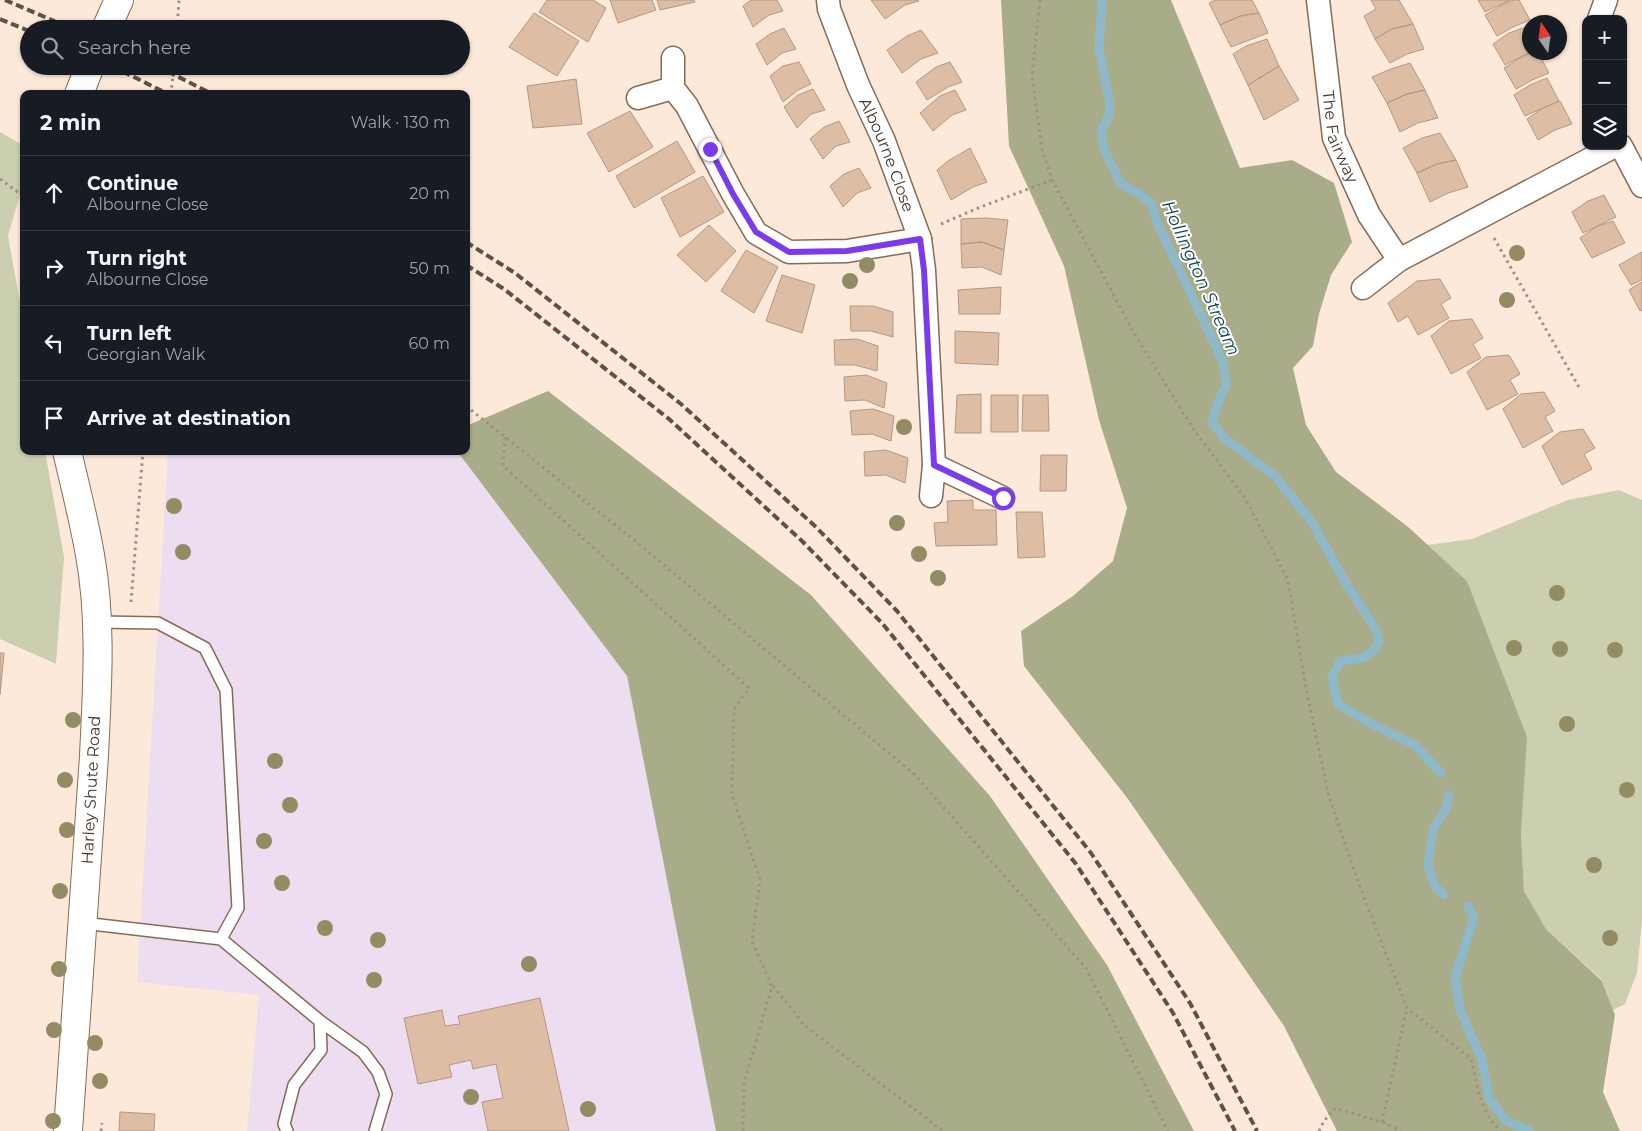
<!DOCTYPE html>
<html lang="en">
<head>
<meta charset="utf-8">
<style>
  body { margin:0; font-family:Montserrat,sans-serif; background:#20242c; color:#f1f3f6 }
  .controls { position:absolute; right:15px; top:15px; display:grid; overflow:hidden; border-radius:10px; box-shadow:0 1px 4px #0004 }
  .controls button { width:45px; height:45px; display:grid; place-items:center; padding:0; border:0; border-bottom:1px solid #363941; background:#171b24; color:#f1f3f6; font:25px sans-serif }
  .compass { position:absolute; left:1522px; top:15px; width:45px; height:45px; border-radius:50%; background:#171b24; box-shadow:0 1px 4px #0004; rotate:347deg }
  .stop { position:absolute; width:15px; height:15px; margin:-11px; border:4px solid #7c3aed; border-radius:50%; background:#fff }
  .stop.end { background:#7c3aed; border-color:#fff; box-shadow:0 1px 5px #0008 }
  .list { margin:0; padding:0; list-style:none }
  h2 { display:flex; justify-content:space-between; align-items:center; height:65px; margin:0; padding:0 20px; font-size:21px }
  h2 small { font-size:16px; font-weight:400; color:#9ea1a6 }
  .list li { display:grid; grid-template-columns:32px 1fr auto; gap:15px; align-items:center; box-sizing:border-box; height:75px; padding:0 20px; border-top:1px solid #363941 }
  .list b { display:block; font-size:19px; white-space:nowrap }
  .list p { margin:0; font-size:16px; white-space:nowrap; color:#9ea1a6 }
  .list em { font-size:16px; font-style:normal; color:#9ea1a6 }
  .icon { flex:none; width:28px; height:28px; fill:none; stroke:currentColor; stroke-width:2; stroke-linecap:round; stroke-linejoin:round }
  .map { position:relative; flex:none; width:1642px; height:1131px; overflow:hidden }
  .search { position:absolute; background:#171b24; box-shadow:0 1px 4px #0004; left:20px; top:20px; width:450px; height:55px; display:flex; align-items:center; gap:12px; box-sizing:border-box; padding:0 18px; border-radius:28px; color:#9ea1a6; font-size:19px }
  .panel { position:absolute; background:#171b24; box-shadow:0 1px 4px #0004; left:20px; top:90px; width:450px; height:365px; border-radius:10px }
  .map>svg:first-child { display:block }
</style>
</head>
<body>
<div class="map">
<svg width="1642" height="1131" viewBox="0 0 1642 1131">
  <rect width="100%" height="100%" fill="#fde9da"/>
  <!-- education -->
  <path fill="#ecddf0" d="M168,451H457L627,676L716,1131H247L259,995L137,982Z"/>
  <!-- green -->
  <path fill="#cbcfb0" d="M0,132L24,146V180L8,236L24,325V451H45L64,557L56,664L0,639Z
    M1619,490L1642,500V920L1637,973L1625,1004L1613,1010L1602,980L1546,929L1524,891L1521,832L1467,581L1427,545L1472,539L1568,500Z"/>
  <!-- forest -->
  <path fill="#a9ac88" d="M1001,0H1171L1240,168L1292,160L1334,183L1352,242L1331,275L1319,314L1313,346L1293,368L1306,425L1336,472L1407,526L1467,581L1527,737L1521,832L1524,891L1546,929L1602,981L1615,1015L1603,1092L1620,1131H1337L1284,1026L1128,799L1024,666L1021,631L1073,596L1113,561L1127,508L1099,420L1064,266L1009,146Z
    M548,391L811,595L990,796L1107,965L1194,1131H716L627,676L457,451H466V426Z"/>
  <g fill="none" stroke-linecap="round" stroke-linejoin="round">
    <!-- stream -->
    <path stroke="#8fb9c8" stroke-width="9" d="M1102,0L1099,48L1110,105L1109,116L1101,130L1104,150L1121,184L1138,193L1151,203L1157,222L1223,362L1226,384L1217,406L1212,422L1223,437L1275,476L1313,524L1344,580L1376,629L1379,641L1375,649L1362,658L1340,661L1332,676L1338,704L1368,722L1415,745L1441,773
      M1443,895L1434,884L1428,865L1433,829L1447,806L1449,795
      M1468,906L1474,917L1455,977L1460,1010L1482,1059L1489,1098L1506,1121L1530,1131"/>
  </g>
  <!-- building -->
  <path fill="#debda5" stroke="#b69780" d="M547,0H593L606,8L588,42L539,12Z
    M610,0H652L656,10L618,23Z
    M657,0H694L695,2L660,10Z
    M751,0H777L783,11L769,15L753,27L743,6Z
    M871,0H918L919,1L905,5L885,19Z
    M1215,0H1252L1259,13L1240,16L1220,25L1209,3Z
    M1371,0H1399L1413,24L1392,29L1375,39L1364,16L1376,9Z
    M1478,0H1510L1485,12Z
    M1513,0H1519L1530,20L1513,27L1497,36L1485,15L1502,5Z
    M534,13L579,41L557,76L509,47Z
    M1259,13L1268,33L1231,47L1220,25L1240,16Z
    M1413,24L1424,49L1407,54L1390,63L1375,39L1392,29Z
    M1526,27L1530,33V52L1505,65L1493,44L1509,33Z
    M784,28L796,49L782,53L767,65L756,44L770,34Z
    M921,30L938,53L921,59L902,73L887,50L907,36Z
    M1267,39L1279,66L1248,85L1233,54L1246,46Z
    M1533,52H1538L1549,73L1532,80L1516,89L1504,68L1520,58Z
    M799,62L811,84L798,90L783,102L770,76L783,66Z
    M950,62L962,82L948,87L927,100L916,82L936,67Z
    M1410,63L1425,90L1407,94L1387,103L1372,77L1391,69Z
    M1279,66L1299,100L1264,120L1248,85Z
    M1547,78L1559,101L1525,116L1514,95L1530,85Z
    M576,79L582,124L533,128L527,86Z
    M813,89L825,110L811,114L797,128L784,107L798,95Z
    M955,90L966,110L952,115L933,131L920,113L940,96Z
    M1425,90L1438,118L1418,123L1400,132L1387,103L1407,94Z
    M1560,101L1572,124L1555,130L1538,140L1527,119L1543,108Z
    M630,111L653,147L609,172L587,133Z
    M839,121L850,142L836,146L823,159L810,139L824,127Z
    M1440,133L1456,160L1437,164L1417,173L1403,148L1422,138Z
    M677,141L695,172L634,208L616,176Z
    M970,148L987,182L973,187L951,200L937,170L948,161Z
    M1456,160L1468,187L1448,193L1430,202L1417,173L1437,164Z
    M859,168L871,188L857,193L843,207L830,186L844,174Z
    M703,176L724,212L680,237L661,198Z
    M1604,195L1616,217L1583,233L1572,212L1588,201Z
    M986,218L1008,220L1004,250L982,242L961,244V219Z
    M1613,221L1625,243L1592,258L1580,238L1596,227Z
    M709,225L736,251L706,282L677,255Z
    M982,242L1004,250L1001,275L982,267L962,268L961,244Z
    M746,250L778,267L754,313L721,291Z
    M1642,252V280L1631,285L1619,265Z
    M782,275L815,285L802,333L766,321Z
    M1440,279L1451,298L1441,304L1449,318L1418,335L1408,316L1398,322L1388,303L1417,281Z
    M1642,282V310L1640,311L1629,290Z
    M1001,287L1000,314H959L958,290Z
    M850,306H873L893,312V337L871,331H851Z
    M1472,319L1483,338L1473,344L1481,358L1451,374L1431,336L1449,321Z
    M955,331L999,333L998,365L955,363Z
    M857,339L878,346L877,371L855,365H835L834,340Z
    M1509,355L1520,374L1510,380L1518,394L1487,410L1467,372L1486,357Z
    M866,375L887,383L884,408L865,400L845,401L844,377Z
    M1544,392L1555,411L1545,417L1553,431L1523,448L1503,409L1521,394Z
    M981,394V433H955L957,395Z
    M991,395H1018V432H991Z
    M1023,395H1048L1049,431H1022Z
    M873,409L894,416L891,441L872,434L852,435L850,411Z
    M1583,429L1595,448L1584,454L1592,469L1562,485L1542,446L1560,432Z
    M886,450L908,458L905,483L886,475L865,476L864,452Z
    M1041,455H1067L1066,491H1040Z
    M973,500V510H996L997,545L936,546L934,523L948,522L947,501Z
    M1016,512H1042L1045,557L1018,558Z
    M0,653H4L0,695Z
    M540,998L569,1131H488L482,1102L503,1098L496,1064L473,1069L471,1060L449,1065L452,1077L418,1084L404,1018L442,1010L445,1026L460,1024L458,1016Z
    M120,1112L155,1114L154,1131H119Z"/>
  <g fill="none" stroke-linecap="round" stroke-linejoin="round">
    <!-- lane casing -->
    <g stroke="#886b55" stroke-width="14">
      <path id="lane" d="M97,622L158,623L205,648L226,690L238,908L221,939L320,1021L363,1052L378,1072L386,1094L375,1131
        M83,923L221,939
        M287,1131L284,1124L294,1085L321,1050L320,1021"/>
    </g>
    <!-- street casing -->
    <g stroke="#886b55" stroke-width="25">
      <g id="street">
        <path id="s1" d="M828,0L829,9L858,85L884,141L920,239L924,270L934,465L931,496"/>
        <path id="s2" d="M1318,0L1334,138L1369,215L1399,260"/>
        <path d="M1599,19L1606,0"/>
        <path d="M673,58V88L687,106L733,194L756,233L789,252L847,251L920,239"/>
        <path d="M638,98L673,88"/>
        <path d="M1621,146L1642,186"/>
        <path d="M1363,288L1399,260L1615,146"/>
        <path d="M934,465L1003,498"/>
      </g>
    </g>
    <!-- secondary casing -->
    <g stroke="#886b55" stroke-width="30">
      <path id="secondary" d="M106,29L119,0
        M79,94L90,66
        M67,451C75,486 84,520 90,555C102,621 97,690 94,756L68,1131"/>
    </g>
    <!-- path -->
    <path stroke="#a08f83" stroke-width="3" stroke-dasharray="2.5 4" stroke-linecap="butt" d="M1040,0L1032,76L1042,149L1052,180L1134,333L1192,427L1245,498L1288,580L1306,689L1329,797L1357,879L1407,1008L1471,1059C1477,1085 1480,1112 1501,1131
      M177,29L179,0
      M0,179L19,193H24
      M941,224L978,208L1052,180
      M1494,238L1580,389
      M466,406L634,540L914,774L1086,968L1168,1131
      M505,437L503,466L749,688L734,709L732,794L760,880L752,941L772,986L744,1083L743,1131
      M131,602L143,451
      M773,986L805,1026L943,1131
      M1382,1122L1407,1008
      M101,1131L102,1123
      M1319,1131L1324,1121L1335,1108L1382,1122L1401,1131"/>
    <!-- lane -->
    <use href="#lane" stroke="#fff" stroke-width="11"/>
    <!-- street -->
    <use href="#street" stroke="#fff" stroke-width="22"/>
    <!-- secondary -->
    <use href="#secondary" stroke="#fff" stroke-width="28"/>
    <!-- rail -->
    <path stroke="#5f5146" stroke-width="4" stroke-dasharray="8 4" stroke-linecap="butt" d="M5,0L73,29
      M0,19L29,31
      M112,66L168,94
      M157,66L212,94
      M466,242L515,273L681,404L816,527L897,611L1091,853L1190,1003L1257,1131
      M466,265L504,289L669,419L802,541L882,623L1076,864L1173,1013L1235,1131"/>
    <!-- path-bridge -->
    <path stroke="#a08f83" stroke-width="3" stroke-dasharray="2.5 4" stroke-linecap="butt" d="M171,94L174,66"/>
  </g>
  <!-- trees -->
  <g fill="#938b62">
    <circle cx="1517" cy="253" r="8"/>
    <circle cx="867" cy="265" r="8"/>
    <circle cx="850" cy="281" r="8"/>
    <circle cx="1507" cy="300" r="8"/>
    <circle cx="904" cy="427" r="8"/>
    <circle cx="174" cy="506" r="8"/>
    <circle cx="897" cy="523" r="8"/>
    <circle cx="183" cy="552" r="8"/>
    <circle cx="919" cy="554" r="8"/>
    <circle cx="938" cy="578" r="8"/>
    <circle cx="1557" cy="593" r="8"/>
    <circle cx="1514" cy="648" r="8"/>
    <circle cx="1560" cy="649" r="8"/>
    <circle cx="1615" cy="650" r="8"/>
    <circle cx="73" cy="720" r="8"/>
    <circle cx="1567" cy="724" r="8"/>
    <circle cx="275" cy="761" r="8"/>
    <circle cx="65" cy="780" r="8"/>
    <circle cx="1627" cy="790" r="8"/>
    <circle cx="290" cy="805" r="8"/>
    <circle cx="67" cy="830" r="8"/>
    <circle cx="264" cy="841" r="8"/>
    <circle cx="1594" cy="865" r="8"/>
    <circle cx="282" cy="883" r="8"/>
    <circle cx="60" cy="891" r="8"/>
    <circle cx="325" cy="928" r="8"/>
    <circle cx="1610" cy="938" r="8"/>
    <circle cx="378" cy="940" r="8"/>
    <circle cx="529" cy="964" r="8"/>
    <circle cx="59" cy="969" r="8"/>
    <circle cx="374" cy="980" r="8"/>
    <circle cx="54" cy="1030" r="8"/>
    <circle cx="95" cy="1043" r="8"/>
    <circle cx="100" cy="1081" r="8"/>
    <circle cx="471" cy="1097" r="8"/>
    <circle cx="588" cy="1109" r="8"/>
    <circle cx="53" cy="1121" r="8"/>
  </g>
  <g fill="none" stroke-linecap="round" stroke-linejoin="round">
    <!-- route -->
    <path stroke="#7c3aed" stroke-width="6" d="M710,149L733,194L756,232L789,252L847,251L920,239L924,270L934,465L1003,498"/>
  </g>
  <g text-anchor="middle" dominant-baseline="central" stroke-width="4" stroke-linejoin="round" paint-order="stroke">
    <!-- street labels -->
    <g font-size="16" fill="#44372d" stroke="#fff">
      <text stroke="none"><textPath href="#s2" startOffset="139">The Fairway</textPath></text>
      <text stroke="none"><textPath href="#s1" startOffset="166">Albourne Close</textPath></text>
      <text transform="translate(91 790) rotate(-87)">Harley Shute Road</text>
    </g>
    <!-- water labels -->
    <g font-size="18" font-style="italic" fill="#0c4859" stroke="#fff">
      <text transform="translate(1201 278) rotate(66)">Hollington Stream</text>
    </g>
  </g>
</svg>
<div class="controls">
<button>+</button>
<button>−</button>
<button><svg class="icon" aria-label="layers" viewBox="0 0 24 24"><path d="M12 4l9 5-9 5-9-5zM3 14l9 5 9-5"/></svg></button>
</div>
<svg class="compass" viewBox="-18 -18 36 36"><path d="M0-13l5 13h-10z" fill="#e53935"/><path d="M0 13l5-13h-10z" fill="#9ea1a6"/></svg>
<div class="stop" style="left:1003px;top:498px"></div>
<div class="stop end" style="left:710px;top:149px"></div>
<div class="search"><svg class="icon" aria-label="search" viewBox="0 0 24 24"><circle cx="10" cy="10" r="6"/><path d="M15 15l6 6"/></svg>Search here</div>
<section class="panel">
<h2>2 min<small>Walk · 130 m</small></h2>
<ul class="list">
<li><svg class="icon" aria-label="ahead" viewBox="0 0 24 24"><path d="M12 20V5M6 11l6-6 6 6"/></svg><div><b>Continue</b><p>Albourne Close</p></div><em>20 m</em></li>
<li><svg class="icon" aria-label="right" viewBox="0 0 24 24"><path d="M7 20v-9h11M14 6l5 5-5 5"/></svg><div><b>Turn right</b><p>Albourne Close</p></div><em>50 m</em></li>
<li><svg class="icon" aria-label="left" viewBox="0 0 24 24"><path d="M17 20v-9H6M10 6l-5 5 5 5"/></svg><div><b>Turn left</b><p>Georgian Walk</p></div><em>60 m</em></li>
<li><svg class="icon" aria-label="arrive" viewBox="0 0 24 24"><path d="M6 21V4h12l-3 4 3 4H6"/></svg><div><b>Arrive at destination</b></div></li>
</ul>
</section>
</div>
</body>
</html>
